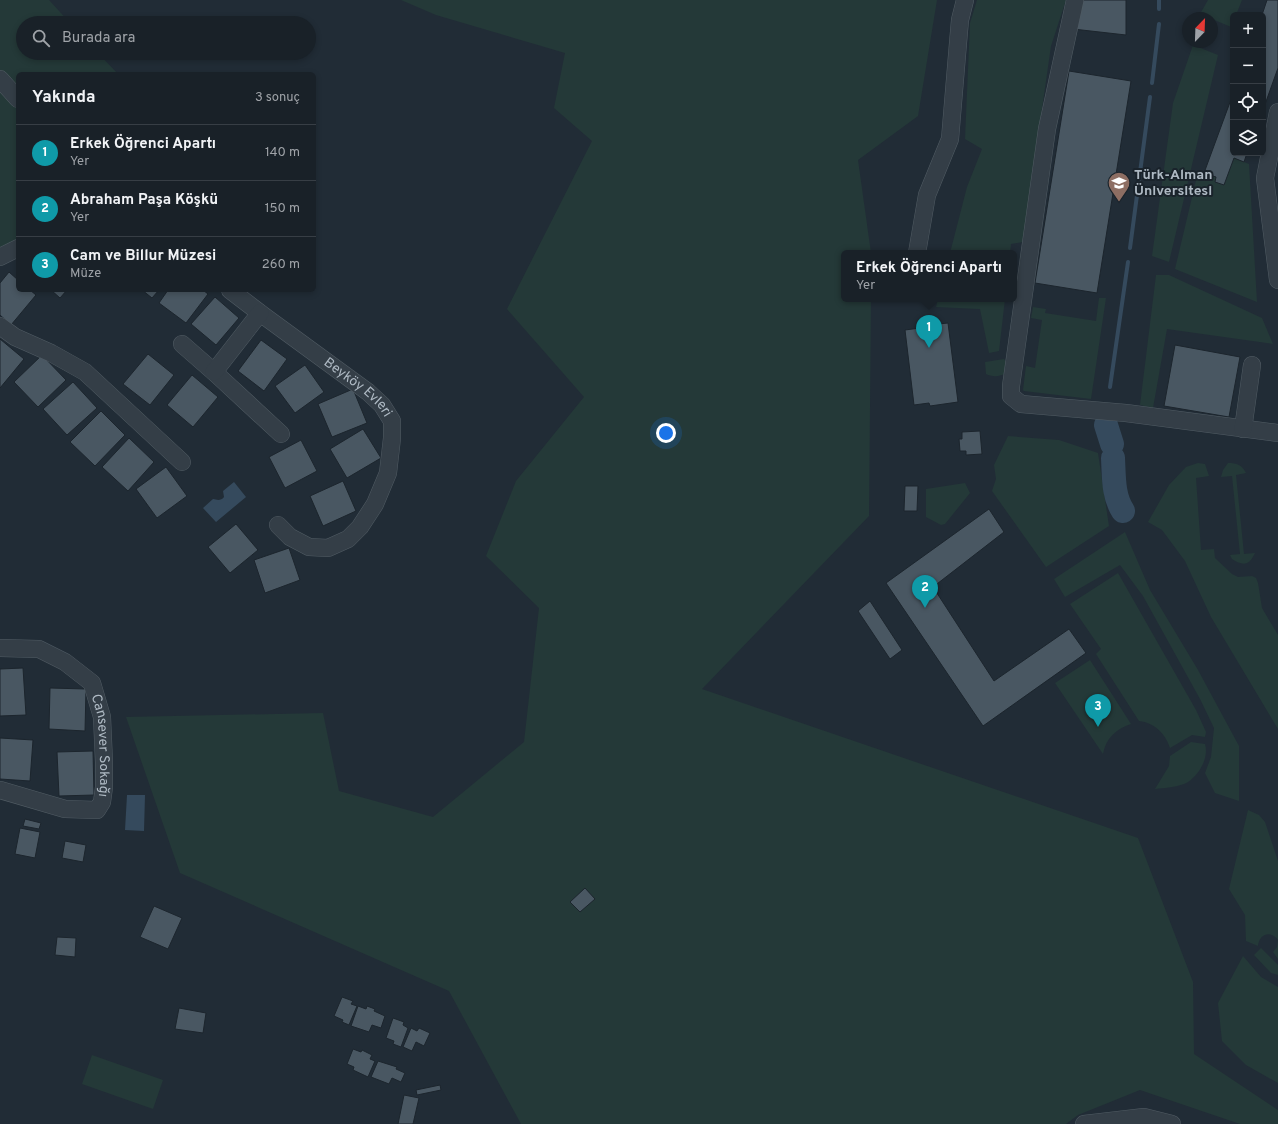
<!DOCTYPE html>
<html lang="tr">
<head>
<meta charset="utf-8">
<style>
  body { margin:0; font-family:Overpass,sans-serif; background:#262e34; color:#f1f3f6 }
  .controls { position:absolute; right:12px; top:12px; display:grid; overflow:hidden; border-radius:6px; box-shadow:0 2px 6px #0003 }
  .controls button { width:36px; height:36px; display:grid; place-items:center; padding:0; border:0; border-bottom:1px solid #373e45; background:#192128; color:#f1f3f6; font:20px sans-serif }
  .compass { position:absolute; left:1182px; top:12px; width:36px; height:36px; border-radius:50%; background:#192128; box-shadow:0 2px 6px #0003; rotate:23deg }
  .you { position:absolute; left:666px; top:433px; width:14px; height:14px; margin:-10px; border:3px solid #fff; border-radius:50%; background:#1a73e8; box-shadow:0 0 0 6px #1a73e833 }
  .badge { display:grid; place-items:center; width:26px; height:26px; border-radius:50%; background:#d93025; color:#fff; font-size:13px; font-weight:700 }
  .pin { position:absolute; translate:-50% -33px; filter:drop-shadow(0 1px 2px #0008) }
  .pin::after { content:''; position:absolute; top:21px; width:14px; height:12px; background:inherit; clip-path:polygon(0 0,100% 0,50% 100%) }
  .popup { position:absolute; left:841px; top:250px; width:176px; height:52px; box-sizing:border-box; display:grid; place-content:center; border-radius:6px; background:#192128; filter:drop-shadow(0 1px 3px #0005); font-size:13px; white-space:nowrap; color:#9fa3a8 }
  .popup b { font-size:15px; color:#f1f3f6 }
  .popup::after { content:''; position:absolute; left:50%; top:100%; margin-left:-8px; border:8px solid transparent; border-top-color:#192128 }
  .list { margin:0; padding:0; list-style:none }
  h2 { display:flex; justify-content:space-between; align-items:center; height:52px; margin:0; padding:0 16px; font-size:17px }
  h2 small { font-size:13px; font-weight:400; color:#9fa3a8 }
  .list li { display:grid; grid-template-columns:26px 1fr auto; gap:12px; align-items:center; box-sizing:border-box; height:56px; padding:0 16px; border-top:1px solid #373e45 }
  .list b { display:block; font-size:15px; white-space:nowrap }
  .list p { margin:0; font-size:13px; white-space:nowrap; color:#9fa3a8 }
  .list em { font-size:13px; font-style:normal; color:#9fa3a8 }
  .icon { flex:none; width:22px; height:22px; fill:none; stroke:currentColor; stroke-width:2; stroke-linecap:round; stroke-linejoin:round }
  .map { position:relative; flex:none; width:1278px; height:1124px; overflow:hidden }
  .search { position:absolute; background:#192128; box-shadow:0 2px 6px #0003; left:16px; top:16px; width:300px; height:44px; display:flex; align-items:center; gap:10px; box-sizing:border-box; padding:0 14px; border-radius:22px; color:#9fa3a8; font-size:15px }
  .panel { position:absolute; background:#192128; box-shadow:0 2px 6px #0003; left:16px; top:72px; width:300px; height:220px; border-radius:6px }
  .map>svg:first-child { display:block }
</style>
</head>
<body>
<div class="map">
<svg width="1278" height="1124" viewBox="0 0 1278 1124">
  <rect width="100%" height="100%" fill="#212c36"/>
  <!-- green -->
  <path fill="#243938" d="M0,0H49L70,23H23V53H98L118,74H18V240L0,249Z
    M401,0H937L918,116L858,160L871,253H844V299H871L869,516L702,689L1138,838L1193,982L1194,1054L1278,1110V1124H1240L1140,1090L1078,1115L1066,1124H521L449,991L180,873L126,717L323,713L339,791L433,817L524,742L539,608L486,556L516,481L584,397L507,309L592,141L554,108L565,53L436,15Z
    M977,0H1066L1051,46L1023,242L1011,244L1010,253H950L967,187L982,149L965,139L970,23Z
    M1208,0H1242L1236,15H1233V21L1231,27L1200,14Z
    M1193,45L1218,55L1169,262L1152,256L1173,103Z
    M1234,158L1249,164L1257,302L1175,269L1198,172L1216,177L1215,182L1224,185Z
    M1156,275H1169L1262,318L1273,344L1167,329L1153,408L1140,405Z
    M1099,298H1106L1091,399L1024,391L1023,390L1026,366L1035,368L1042,320L1031,318L1033,307L1046,309L1045,313L1096,321Z
    M938,299H1005L999,351L989,353L980,309L936,307Z
    M1004,359L1007,363L1006,373C1000,377 992,377 986,374L985,362Z
    M1008,436L1059,440L1098,453L1109,526L1046,567L992,491L996,479L994,465Z
    M1198,463L1205,464L1209,476L1196,478L1201,550L1214,549L1215,558L1232,574L1238,577L1252,576L1256,578L1258,583L1262,608L1278,635V729L1211,617L1185,561L1162,530L1148,522L1169,485L1186,467Z
    M1228,463C1237,463 1242,465 1246,473L1236,475L1244,554L1255,553C1249,566 1243,566 1232,559L1230,555L1240,554L1232,476L1221,477L1223,470Z
    M965,483L970,493L945,524L941,525L926,517V489Z
    M1125,532L1150,590L1198,670L1239,746V801L1215,793L1205,773L1211,757L1214,728L1200,699L1143,596L1120,565L1065,597L1054,579Z
    M1118,573L1196,710L1206,732L1205,737L1192,735L1170,748C1165,733 1155,723 1139,721L1096,654L1101,649L1070,604Z
    M1090,660L1131,724C1116,729 1106,738 1103,754L1055,683Z
    M1191,742L1205,744C1209,757 1200,774 1188,782C1180,787 1164,788 1155,789L1169,766L1170,756Z
    M1248,810L1259,815L1265,822L1278,861V959L1273,952L1277,947L1278,940C1271,930 1259,934 1258,946L1246,941L1245,915L1229,889Z
    M1261,948L1278,965V975L1271,973L1254,955Z
    M1243,956L1261,977L1278,987V1083L1246,1065L1222,1041L1218,1003Z
    M92,1055L163,1080L153,1109L82,1084Z"/>
  <!-- water -->
  <path fill="#354a5d" d="M234,482L246,497L216,522L203,508L213,499C217,500 221,501 224,497L223,491Z
    M127,795H145L144,831L125,830Z"/>
  <g fill="none" stroke-linecap="round" stroke-linejoin="round">
    <!-- stream -->
    <path stroke="#354a5d" stroke-width="4" d="M1159,0V9
      M1152,83L1159,24
      M1130,248L1150,97
      M1110,387L1128,262"/>
    <!-- river -->
    <path stroke="#354a5d" stroke-width="24" d="M1106,425L1112,444
      M1113,458C1114,477 1113,496 1123,511"/>
  </g>
  <!-- building -->
  <path fill="#495762" stroke="#1c252d" d="M1083,0H1126V35L1073,29Z
    M1267,0H1278V68L1263,110V15H1262Z
    M1069,71L1131,81L1097,293L1035,283Z
    M1233,94V153H1247L1244,162L1234,158L1224,185L1215,182L1216,177L1204,173Z
    M9,272L18,280V290H30L36,295L11,325L0,315V283Z
    M51,290H67L60,298Z
    M142,290H159L152,298Z
    M168,290H203L208,294L186,323L159,303Z
    M215,297L239,318L216,345L191,324Z
    M948,323L958,402L930,406L929,403L914,405L905,330L920,328V326Z
    M0,339L24,359L0,388Z
    M261,340L287,359L264,391L238,371Z
    M1175,345L1240,357L1229,417L1164,406Z
    M148,354L174,375L150,405L123,384Z
    M42,355L66,380L38,407L14,382Z
    M305,365L324,392L295,413L275,386Z
    M192,375L218,397L193,427L167,405Z
    M73,382L97,408L67,435L43,409Z
    M353,389L367,423L332,437L318,404Z
    M101,411L125,435L95,466L70,442Z
    M363,429L381,458L347,478L330,449Z
    M980,431L982,454L966,455V451H960L959,439H962V432Z
    M129,438L154,462L128,491L102,467Z
    M301,440L317,471L285,488L269,457Z
    M166,467L187,496L157,518L136,489Z
    M343,481L356,511L323,526L310,496Z
    M905,486H918L917,511H904Z
    M989,509L1004,532L933,587L994,681L1069,629L1086,653L983,726L886,583Z
    M236,524L258,550L230,573L208,547Z
    M289,548L300,580L265,593L254,560Z
    M870,601L902,650L890,659L858,611Z
    M23,668L26,715L0,716V669Z
    M50,688L86,689L85,731L49,729Z
    M0,738L33,740L30,781L0,779Z
    M93,751L94,795L59,796L57,752Z
    M25,819L41,823L39,829L23,826Z
    M20,828L40,832L35,858L15,854Z
    M65,841L86,845L83,862L62,858Z
    M585,888L595,899L580,912L570,902Z
    M154,906L182,918L168,949L140,937Z
    M57,937L76,938L75,957L55,955Z
    M342,997L353,1001L351,1004L357,1006L349,1025L342,1022L343,1020L334,1016Z
    M358,1006L366,1009L367,1006L375,1009L374,1011L385,1016L381,1028L372,1025L369,1032L351,1026Z
    M179,1008L206,1013L203,1033L175,1029Z
    M393,1018L404,1022L403,1025L408,1028L401,1047L393,1044L394,1041L386,1038Z
    M411,1028L417,1031L419,1028L430,1033L424,1046L416,1042L412,1051L403,1047Z
    M353,1049L361,1052L362,1050L372,1055L370,1059L375,1061L368,1077L353,1070L354,1067L347,1064Z
    M378,1061L397,1067L396,1069L405,1073L401,1082L392,1078L389,1084L371,1077Z
    M440,1085L441,1090L417,1095L416,1090Z
    M404,1095L419,1098L413,1124H398Z"/>
  <g fill="none" stroke-linecap="round" stroke-linejoin="round">
    <!-- minor casing -->
    <g stroke="#515c64" stroke-width="18">
      <g id="minor">
        <path d="M1075,0L1047,129L1011,386V396L1021,404L1126,413L1278,433"/>
        <path d="M0,79L18,99"/>
        <path d="M1278,112L1265,178L1278,280"/>
        <path d="M917,253L927,195L950,139L958,43L960,20L965,0"/>
        <path d="M0,257L18,248"/>
        <path id="s1" d="M230,290L260,313L368,392L382,405L392,421V438L388,473L375,504L360,527L348,539L328,548L309,547L290,537L278,525"/>
        <path d="M0,326L15,337L51,353L85,372L182,462"/>
        <path d="M182,344L214,372L281,434"/>
        <path d="M214,372L260,313"/>
        <path d="M1243,429L1252,365"/>
        <path id="s2" d="M0,648L39,649L65,662L92,683L102,717L104,762V787L102,802L97,810L65,809L0,790"/>
        <path d="M1084,1124L1144,1117L1172,1124"/>
      </g>
    </g>
    <!-- minor -->
    <use href="#minor" stroke="#343e47" stroke-width="17"/>
  </g>
  <!-- icons -->
  <defs>
    <g id="university-pin" transform="scale(1.15)"><path d="M0 17L-7.5 6A9.5 9.5 0 1 1 7.5 6Z" fill="#8d6e63" stroke="#1a232b"/><path d="M0-5L7-2L0 1L-7-2ZM-4 1L0 2.5L4 1V4Q0 6-4 4Z" fill="#fff"/></g>
  </defs>
  <g fill-rule="evenodd">
    <use href="#university-pin" x="1119" y="183"/>
  </g>
  <g text-anchor="middle" dominant-baseline="central" stroke-width="4" stroke-linejoin="round" paint-order="stroke">
    <!-- poi labels -->
    <g font-size="14" font-weight="bold" fill="#aeb9c3" stroke="#1a232b" text-anchor="start">
      <text x="1134" y="175">Türk-Alman<tspan x="1134" dy="16">Üniversitesi</tspan></text>
    </g>
    <!-- street labels -->
    <g font-size="14" fill="#aeb9c3" stroke="#1a232b">
      <text stroke="none"><textPath href="#s1" startOffset="161">Beyköy Evleri</textPath></text>
      <text stroke="none"><textPath href="#s2" startOffset="166">Cansever Sokağı</textPath></text>
    </g>
  </g>
</svg>
<div class="controls">
<button>+</button>
<button>−</button>
<button><svg class="icon" aria-label="locate" viewBox="0 0 24 24"><circle cx="12" cy="12" r="6"/><path d="M12 2v4M12 18v4M2 12h4M18 12h4"/></svg></button>
<button><svg class="icon" aria-label="layers" viewBox="0 0 24 24"><path d="M12 4l9 5-9 5-9-5zM3 14l9 5 9-5"/></svg></button>
</div>
<svg class="compass" viewBox="-18 -18 36 36"><path d="M0-13l5 13h-10z" fill="#e53935"/><path d="M0 13l5-13h-10z" fill="#9fa3a8"/></svg>
<div class="you"></div>
<div class="pin badge" style="left:929px;top:348px;background:#0f9aa8">1</div>
<div class="popup"><b>Erkek Öğrenci Apartı</b>Yer</div>
<div class="pin badge" style="left:925px;top:608px;background:#0f9aa8">2</div>
<div class="pin badge" style="left:1098px;top:727px;background:#0f9aa8">3</div>
<div class="search"><svg class="icon" aria-label="search" viewBox="0 0 24 24"><circle cx="10" cy="10" r="6"/><path d="M15 15l6 6"/></svg>Burada ara</div>
<section class="panel">
<h2>Yakında<small>3 sonuç</small></h2>
<ul class="list">
<li><span class="badge" style="background:#0f9aa8">1</span><div><b>Erkek Öğrenci Apartı</b><p>Yer</p></div><em>140 m</em></li>
<li><span class="badge" style="background:#0f9aa8">2</span><div><b>Abraham Paşa Köşkü</b><p>Yer</p></div><em>150 m</em></li>
<li><span class="badge" style="background:#0f9aa8">3</span><div><b>Cam ve Billur Müzesi</b><p>Müze</p></div><em>260 m</em></li>
</ul>
</section>
</div>
</body>
</html>
